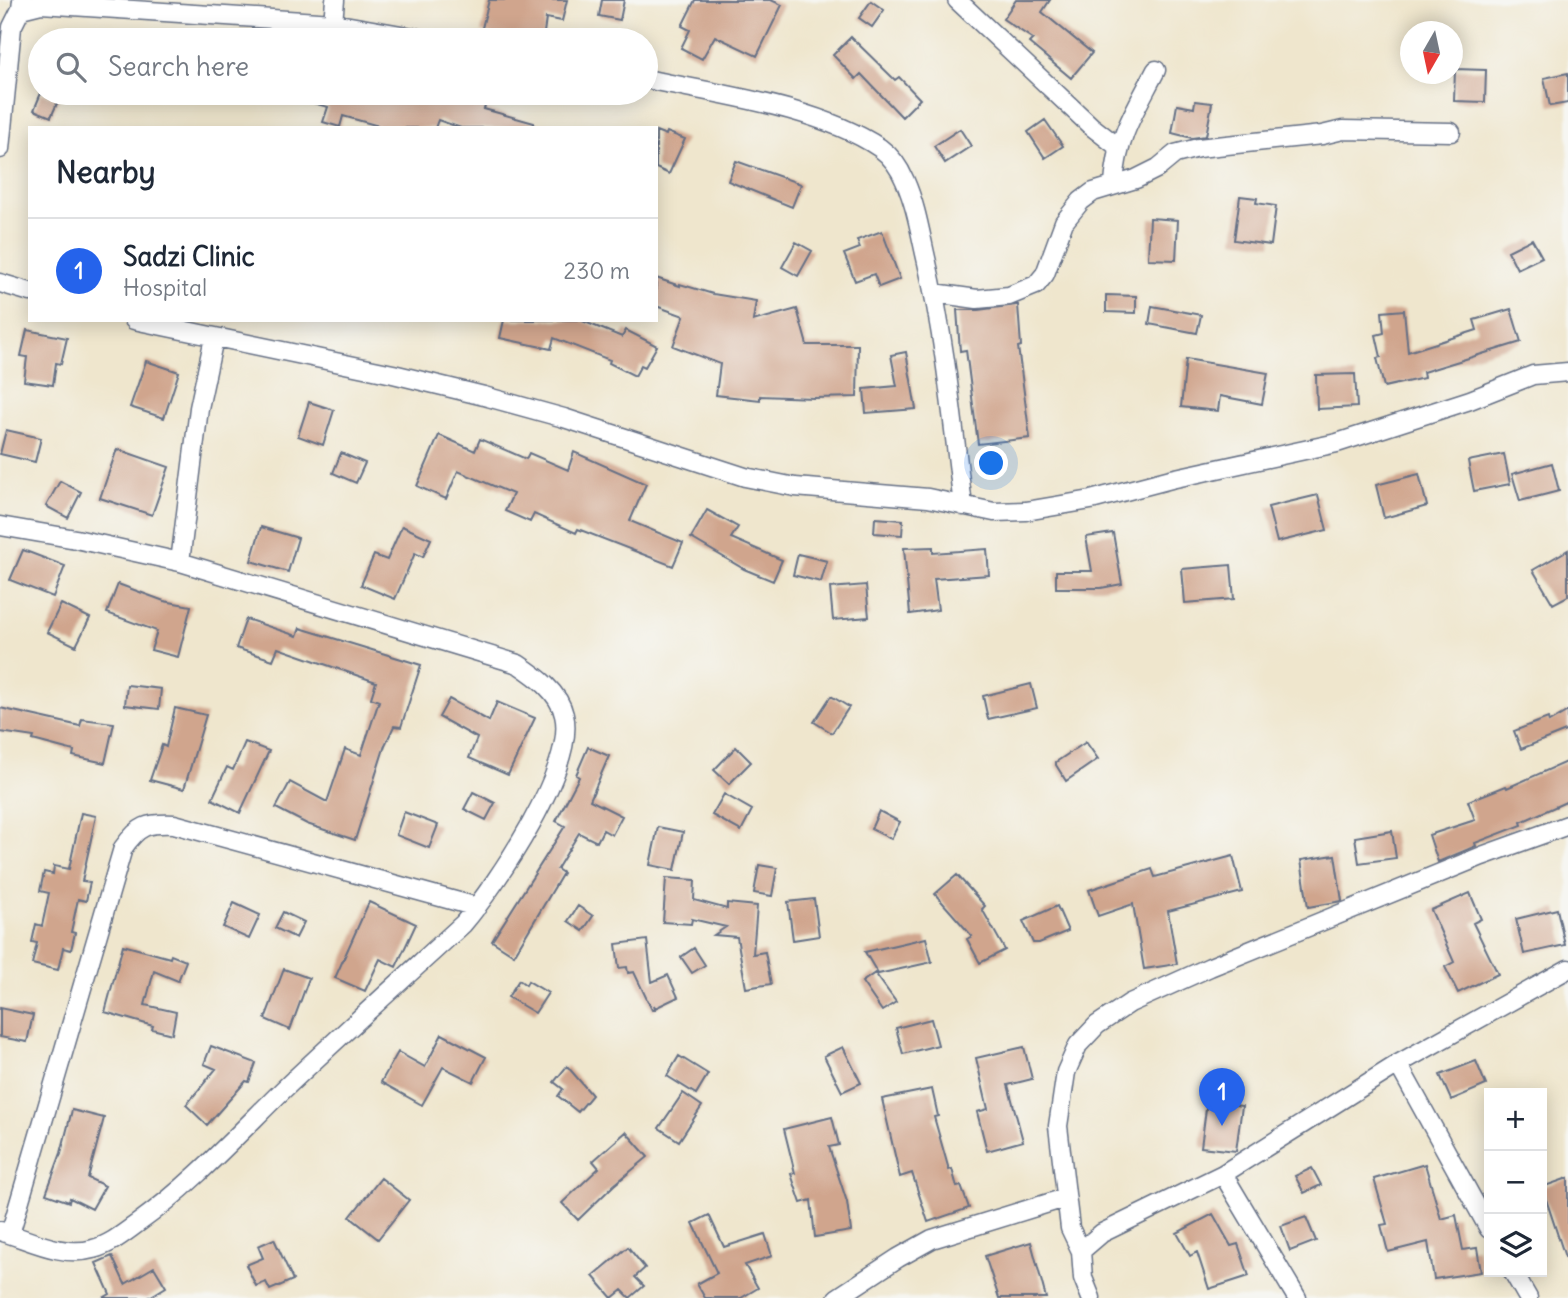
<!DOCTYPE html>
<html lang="en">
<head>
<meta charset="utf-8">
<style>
  body { margin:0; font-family:Delius,sans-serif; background:#f2f2f3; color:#1f2937 }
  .controls { position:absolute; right:21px; bottom:21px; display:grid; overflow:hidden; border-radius:0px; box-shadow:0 4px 18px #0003 }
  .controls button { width:63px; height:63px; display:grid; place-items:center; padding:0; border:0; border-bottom:2px solid #e0e1e3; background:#fff; color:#1f2937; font:35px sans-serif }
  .compass { position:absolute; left:1400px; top:21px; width:63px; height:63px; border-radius:50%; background:#fff; box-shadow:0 4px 18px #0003; rotate:189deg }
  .you { position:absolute; left:992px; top:464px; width:24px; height:24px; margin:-18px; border:5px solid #fff; border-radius:50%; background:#1a73e8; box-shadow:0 0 0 10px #1a73e833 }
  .badge { display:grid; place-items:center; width:46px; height:46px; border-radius:50%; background:#2563eb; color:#fff; font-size:23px; font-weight:700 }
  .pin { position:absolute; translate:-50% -58px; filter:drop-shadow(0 2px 4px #0008) }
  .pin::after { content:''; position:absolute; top:37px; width:24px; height:21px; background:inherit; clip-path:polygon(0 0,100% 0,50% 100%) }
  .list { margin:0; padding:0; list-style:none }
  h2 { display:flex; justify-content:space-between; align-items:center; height:91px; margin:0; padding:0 28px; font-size:30px }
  h2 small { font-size:23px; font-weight:400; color:#747a83 }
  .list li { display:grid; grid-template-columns:46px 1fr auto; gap:21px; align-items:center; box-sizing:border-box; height:105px; padding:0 28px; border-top:2px solid #e0e1e3 }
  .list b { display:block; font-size:26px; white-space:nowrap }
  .list p { margin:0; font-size:23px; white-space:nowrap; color:#747a83 }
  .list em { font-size:23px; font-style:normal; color:#747a83 }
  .icon { flex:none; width:38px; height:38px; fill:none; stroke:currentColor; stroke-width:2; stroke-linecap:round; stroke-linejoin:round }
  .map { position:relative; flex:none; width:1568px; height:1298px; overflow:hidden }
  .search { position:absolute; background:#fff; box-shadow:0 4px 18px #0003; left:28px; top:28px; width:630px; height:77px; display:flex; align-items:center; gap:18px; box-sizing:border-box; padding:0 24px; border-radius:38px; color:#747a83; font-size:26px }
  .panel { position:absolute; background:#fff; box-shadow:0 4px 18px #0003; left:28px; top:126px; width:630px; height:196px; border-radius:0px }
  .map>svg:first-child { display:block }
</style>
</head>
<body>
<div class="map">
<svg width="1568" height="1298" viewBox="0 0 1568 1298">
  <rect width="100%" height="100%" fill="#f6f6f2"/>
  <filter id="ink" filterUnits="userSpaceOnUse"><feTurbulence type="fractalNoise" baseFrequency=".0143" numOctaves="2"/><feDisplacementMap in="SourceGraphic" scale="14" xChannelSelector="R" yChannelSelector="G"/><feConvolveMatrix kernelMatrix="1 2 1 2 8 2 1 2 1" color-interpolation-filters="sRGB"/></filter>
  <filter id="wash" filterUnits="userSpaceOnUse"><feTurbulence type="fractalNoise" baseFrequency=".00686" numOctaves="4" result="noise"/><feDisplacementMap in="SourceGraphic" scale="28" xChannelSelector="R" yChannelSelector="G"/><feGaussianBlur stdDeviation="1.57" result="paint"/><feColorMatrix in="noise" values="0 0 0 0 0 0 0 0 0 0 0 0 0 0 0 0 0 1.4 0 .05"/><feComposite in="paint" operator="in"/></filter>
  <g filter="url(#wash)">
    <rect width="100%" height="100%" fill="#efe6cd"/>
    <g id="blocks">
      <!-- building -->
      <path fill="#d0a58d" d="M489,0H567L562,21L546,18L543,40H514L481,32Z
        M602,0H624L620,20L599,16Z
        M695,0H771L782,5L757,56L715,36L702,59L681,48L690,30L682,26Z
        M1016,0H1050L1042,12L1092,53L1071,78L1029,43L1033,39L1003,19Z
        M871,1L884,10L872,27L859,18Z
        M851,37L895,80L899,77L920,99L902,117L861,74L856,79L833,55Z
        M1455,69L1486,70L1485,102L1454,101Z
        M1568,73V103L1550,106L1544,78Z
        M41,93L59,99L51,117L34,110Z
        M296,93H346L364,98L366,93H490L484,109L534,123V128H461L438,120L435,128H386L343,116L340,127L323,122L328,107L295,98Z
        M1195,101L1212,103L1206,136L1192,138L1172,133L1177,105L1194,108Z
        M1045,120L1063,146L1045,158L1028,132Z
        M960,129L971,146L945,163L934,146Z
        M656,131L666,135L667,132L685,139L669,174L656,168Z
        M736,161L801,184L792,207L728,181Z
        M1240,196L1257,198L1256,203L1276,206L1271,245L1234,240Z
        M1150,218L1178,220L1176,260L1148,259Z
        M882,231L900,279L879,287L874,274L855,281L844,254L860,248L857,240Z
        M1532,239L1542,257L1517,269L1508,251Z
        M796,242L812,251L798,276L782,267Z
        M656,278L680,286V284L713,294L756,301L753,321L797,309L807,345H858L857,397L814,398L760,396V400L716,395L720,364L673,346L684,316L656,306Z
        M1106,295L1136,296V313L1106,312Z
        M1016,305H1018L1021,346L1018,347L1030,438L978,444L966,350L960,351L957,310H978Z
        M1152,306L1201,315L1197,333L1149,324Z
        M1511,309L1521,342L1423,372L1424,378L1384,387L1377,358L1381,357L1376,335L1384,333L1382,312L1404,310L1408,352L1477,330L1474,320Z
        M504,320H580L622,337L626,330L657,346L645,367L641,365L635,376L609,363L610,360L554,338L551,349L500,338Z
        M27,330L67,338L61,364L56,363L53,385L24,381L27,357L21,356Z
        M906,352L916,409L866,413L864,389L897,386L891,355Z
        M1186,359L1268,373L1262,404L1220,396L1218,411L1181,407Z
        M146,361L179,372L164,418L130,407Z
        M1355,374L1357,407L1317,409L1316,375Z
        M309,402L334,410L323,445L298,436Z
        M6,430L41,438L35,462L0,454Z
        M439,435L475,451L480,439L526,459L529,453L568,470L574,452L646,484L630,521L683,543L673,566L578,529L576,533L534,514L530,522L505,511L513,494L458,471L446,499L417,486Z
        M117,449L169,467L152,515L100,498Z
        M341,453L365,463L356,483L333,473Z
        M1504,454L1510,484L1474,491L1468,461Z
        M1552,463L1559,491L1520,501L1512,474Z
        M1419,474L1427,506L1384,518L1376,485Z
        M60,481L81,492L68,518L46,506Z
        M1318,495L1327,530L1277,542L1268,507Z
        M707,510L738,527L731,538L782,560L773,581L744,569L691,538Z
        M875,518L903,520L902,535L874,533Z
        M402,526L431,539L423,557L415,553L395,599L361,585L374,555L387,560Z
        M261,527L298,538L288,572L251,561Z
        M1113,533L1122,584L1101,588H1056V571H1092L1086,537Z
        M933,547V553L987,549L989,575L934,579L938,610L910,614L904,548Z
        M23,550L65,566L53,597L10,580Z
        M1568,550V596L1553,604L1533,570Z
        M798,554L827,561L821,582L793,575Z
        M1231,565L1234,599L1185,603L1182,569Z
        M118,584L164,601L191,606L178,657L151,650L157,631L107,613Z
        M866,585L869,617L833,620L830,588Z
        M61,604L90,618L76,646L47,632Z
        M246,619L297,636L300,628L421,665L401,727L394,726L385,745L355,840L307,824L276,808L290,782L327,802L345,749L361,755L379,701L371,698L376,682L278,648L273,660L236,648Z
        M1031,684L1037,708L988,719L983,696Z
        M127,685L161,689L159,709L125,705Z
        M831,696L849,707L832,733L814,722Z
        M449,699L489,721L497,702L535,718L508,775L469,758L477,738L439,717Z
        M0,708L80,726L82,719L114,723L105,763L73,756L74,751L33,740L34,737L0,732Z
        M175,708L206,715L184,789L150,780L162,745L166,747Z
        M1568,711V730L1521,749L1514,731L1548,718L1549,722Z
        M245,742L269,751L240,813L212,799L227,767L233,770Z
        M1086,742L1098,759L1066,781L1056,765V762Z
        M588,747L609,756L590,800L622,816L612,835L603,830L597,842L579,833L557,869L563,873L514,955L492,941L565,826L556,821L579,777L576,775Z
        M736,747L751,762L729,784L714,770Z
        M1568,761V801L1521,822L1522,825L1475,843L1476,846L1438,862L1429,835L1475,820L1468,801L1506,786L1507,788Z
        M473,792L495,803L486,820L464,809Z
        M724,794L752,810L741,831L712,815Z
        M879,811L900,822L891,839L871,829Z
        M404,812L438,825L429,848L396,835Z
        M81,813L96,816L82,881L90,882L86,901L78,899L71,932L75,933L71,950L63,948L58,970L32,964L37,943L32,942L36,924L42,926L49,893L40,891L44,872L53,874L54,866L69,869Z
        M658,827L683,832L675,870L650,865Z
        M1392,831L1396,858L1359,863L1355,837Z
        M1335,855L1342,901L1308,907L1301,860Z
        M1233,856L1242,892L1168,911L1177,964L1144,969L1133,904L1098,916L1089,890L1152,869L1155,877Z
        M759,865L777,868L772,896L754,893Z
        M957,875L985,906L982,909L1005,950L980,963L967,939L972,936L935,894Z
        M666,878L695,880L694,900L727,909V903L757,906L753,954L765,952L771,984L746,988L737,937L714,935L726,927L692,919L691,924L663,922Z
        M1470,893L1481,919L1473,923L1498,974L1458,993L1445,967L1454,962L1431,910Z
        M814,899L819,936L793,940L788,902Z
        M369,902L416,924L396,967L380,959L365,991L335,978Z
        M234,903L260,915L249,939L223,927Z
        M578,906L593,916L583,931L568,921Z
        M1057,906L1068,931L1039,943H1033L1023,921Z
        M1557,909L1565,945L1524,954L1516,919Z
        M283,912L304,922L296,938L275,928Z
        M926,938L932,962L878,974L865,952Z
        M647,940L652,982L668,975L678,997L655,1008L654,1005L655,1010H652L634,972L628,973L627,967L619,968L616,944Z
        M123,945L170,958L171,955L186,961L178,981L154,971L145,1005L176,1012L172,1034L152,1029L153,1026L105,1012Z
        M694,948L705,965L692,973L681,957Z
        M284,969L309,978L290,1030L265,1019Z
        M875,973L896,1002L882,1011L862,982Z
        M519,980L526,985L528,981L548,993L535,1013L508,997Z
        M0,1008L33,1015L27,1042L0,1037Z
        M931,1019L938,1045L903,1054L896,1028Z
        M442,1034L486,1057L473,1082L443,1067L422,1105L381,1082L398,1052L425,1067Z
        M211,1046L256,1063L249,1082L246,1081L207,1125L186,1105L216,1069L204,1064Z
        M843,1047L861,1083L842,1092L824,1056Z
        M1024,1047L1032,1079L1008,1085L1023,1141L987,1151L977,1112L988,1109L976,1058Z
        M679,1056L708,1074L696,1094L667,1076Z
        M1476,1061L1486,1085L1451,1100L1440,1075Z
        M567,1066L592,1095L578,1112L558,1096L563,1089L554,1082Z
        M932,1089L938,1116L934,1117L949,1170L952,1169L957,1187L961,1186L969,1208L928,1222L912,1173L900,1177L882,1099Z
        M683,1093L702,1106L679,1141L659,1128Z
        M1207,1101L1242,1106L1236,1151L1201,1147Z
        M72,1110L104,1118L88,1178L105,1186L92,1209L70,1198L69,1202L46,1194L61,1153Z
        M832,1117L839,1145L829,1147L847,1202L851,1231L815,1237L811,1200L801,1203L791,1174L795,1173L784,1129Z
        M626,1132L648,1157L614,1185L578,1220L562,1203L599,1168L593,1161Z
        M1425,1164L1441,1219L1456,1215L1463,1250L1477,1248L1481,1272L1434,1279L1428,1242L1388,1252L1381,1225L1387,1224L1374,1179Z
        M1312,1168L1321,1185L1304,1193L1295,1176Z
        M381,1178L409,1200L378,1239L350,1217Z
        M1568,1178V1257H1565L1542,1187Z
        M1213,1214L1231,1246L1238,1244L1249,1276L1209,1289L1197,1252L1190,1256L1177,1233Z
        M709,1215L724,1247L765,1234L772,1256L745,1265L758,1288L741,1298H705L697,1284L717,1273L693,1223Z
        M1306,1217L1316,1241L1290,1251L1281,1226Z
        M274,1239L293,1280L270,1290L266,1282L256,1286L246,1265L263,1258L258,1246Z
        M1031,1242L1046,1298H999L985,1256Z
        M628,1247L645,1268L635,1277L644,1286L630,1298L622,1290L612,1298L593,1276Z
        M112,1256L125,1284L154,1267L166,1287L148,1298H103L110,1294L96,1263Z"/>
    </g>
  </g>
  <g filter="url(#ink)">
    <use href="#blocks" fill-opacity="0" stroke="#656f85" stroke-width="2"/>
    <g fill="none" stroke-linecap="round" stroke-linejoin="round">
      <!-- minor casing -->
      <g stroke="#656f85" stroke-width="21">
        <path id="minor" d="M957,0L1091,126L1118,147
          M21,9L41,4L333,23L430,40
          M333,23L335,0
          M646,79C717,94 819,107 880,148C891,156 900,169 905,181C916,206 920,232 926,258C945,339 953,423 963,506
          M0,149L12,27L21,9L22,0
          M1114,184C1117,136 1135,111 1156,70
          M0,283L30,292
          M934,293L977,299L1009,296L1036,285L1045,274L1064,222L1081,201L1093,192L1136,179L1158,168L1175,154L1198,148L1322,135L1343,130L1451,132
          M134,320L393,374L484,396L564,418L745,477L795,487L928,498L994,512L1026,511L1091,500L1171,479L1337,443L1470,400L1533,375L1568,372
          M0,526L76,539L180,562L518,664C536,676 559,692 564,715C577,766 496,885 463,924C403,979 342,1034 283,1090C236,1136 191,1185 138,1223C124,1233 110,1245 93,1249C63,1258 28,1239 0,1231
          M180,562L199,408L214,338
          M1398,1064L1489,1229
          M1223,1174L1297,1298
          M10,1234L123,848C139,825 147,823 174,824L477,907
          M1081,1251L1102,1233L1223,1174L1398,1064L1568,969
          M1513,1272L1528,1298
          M837,1298L898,1258L932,1239L1065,1198
          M1091,1298L1083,1278L1081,1251L1070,1228L1058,1126L1066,1072L1078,1045L1097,1025L1130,1003L1210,967L1482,856L1568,825"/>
      </g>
      <!-- minor -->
      <use href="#minor" stroke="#fff" stroke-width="18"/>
    </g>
  </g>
</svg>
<div class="controls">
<button>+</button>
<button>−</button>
<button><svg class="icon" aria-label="layers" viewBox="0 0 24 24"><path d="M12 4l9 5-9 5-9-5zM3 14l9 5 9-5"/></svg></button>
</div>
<svg class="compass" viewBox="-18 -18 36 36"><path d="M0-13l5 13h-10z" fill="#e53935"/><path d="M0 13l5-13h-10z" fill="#747a83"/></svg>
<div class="you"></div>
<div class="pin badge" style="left:1222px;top:1126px">1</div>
<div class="search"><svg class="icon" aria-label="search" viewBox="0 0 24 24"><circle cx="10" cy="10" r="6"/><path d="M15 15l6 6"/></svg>Search here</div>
<section class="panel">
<h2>Nearby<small></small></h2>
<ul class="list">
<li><span class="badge">1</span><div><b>Sadzi Clinic</b><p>Hospital</p></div><em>230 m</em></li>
</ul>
</section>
</div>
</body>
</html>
